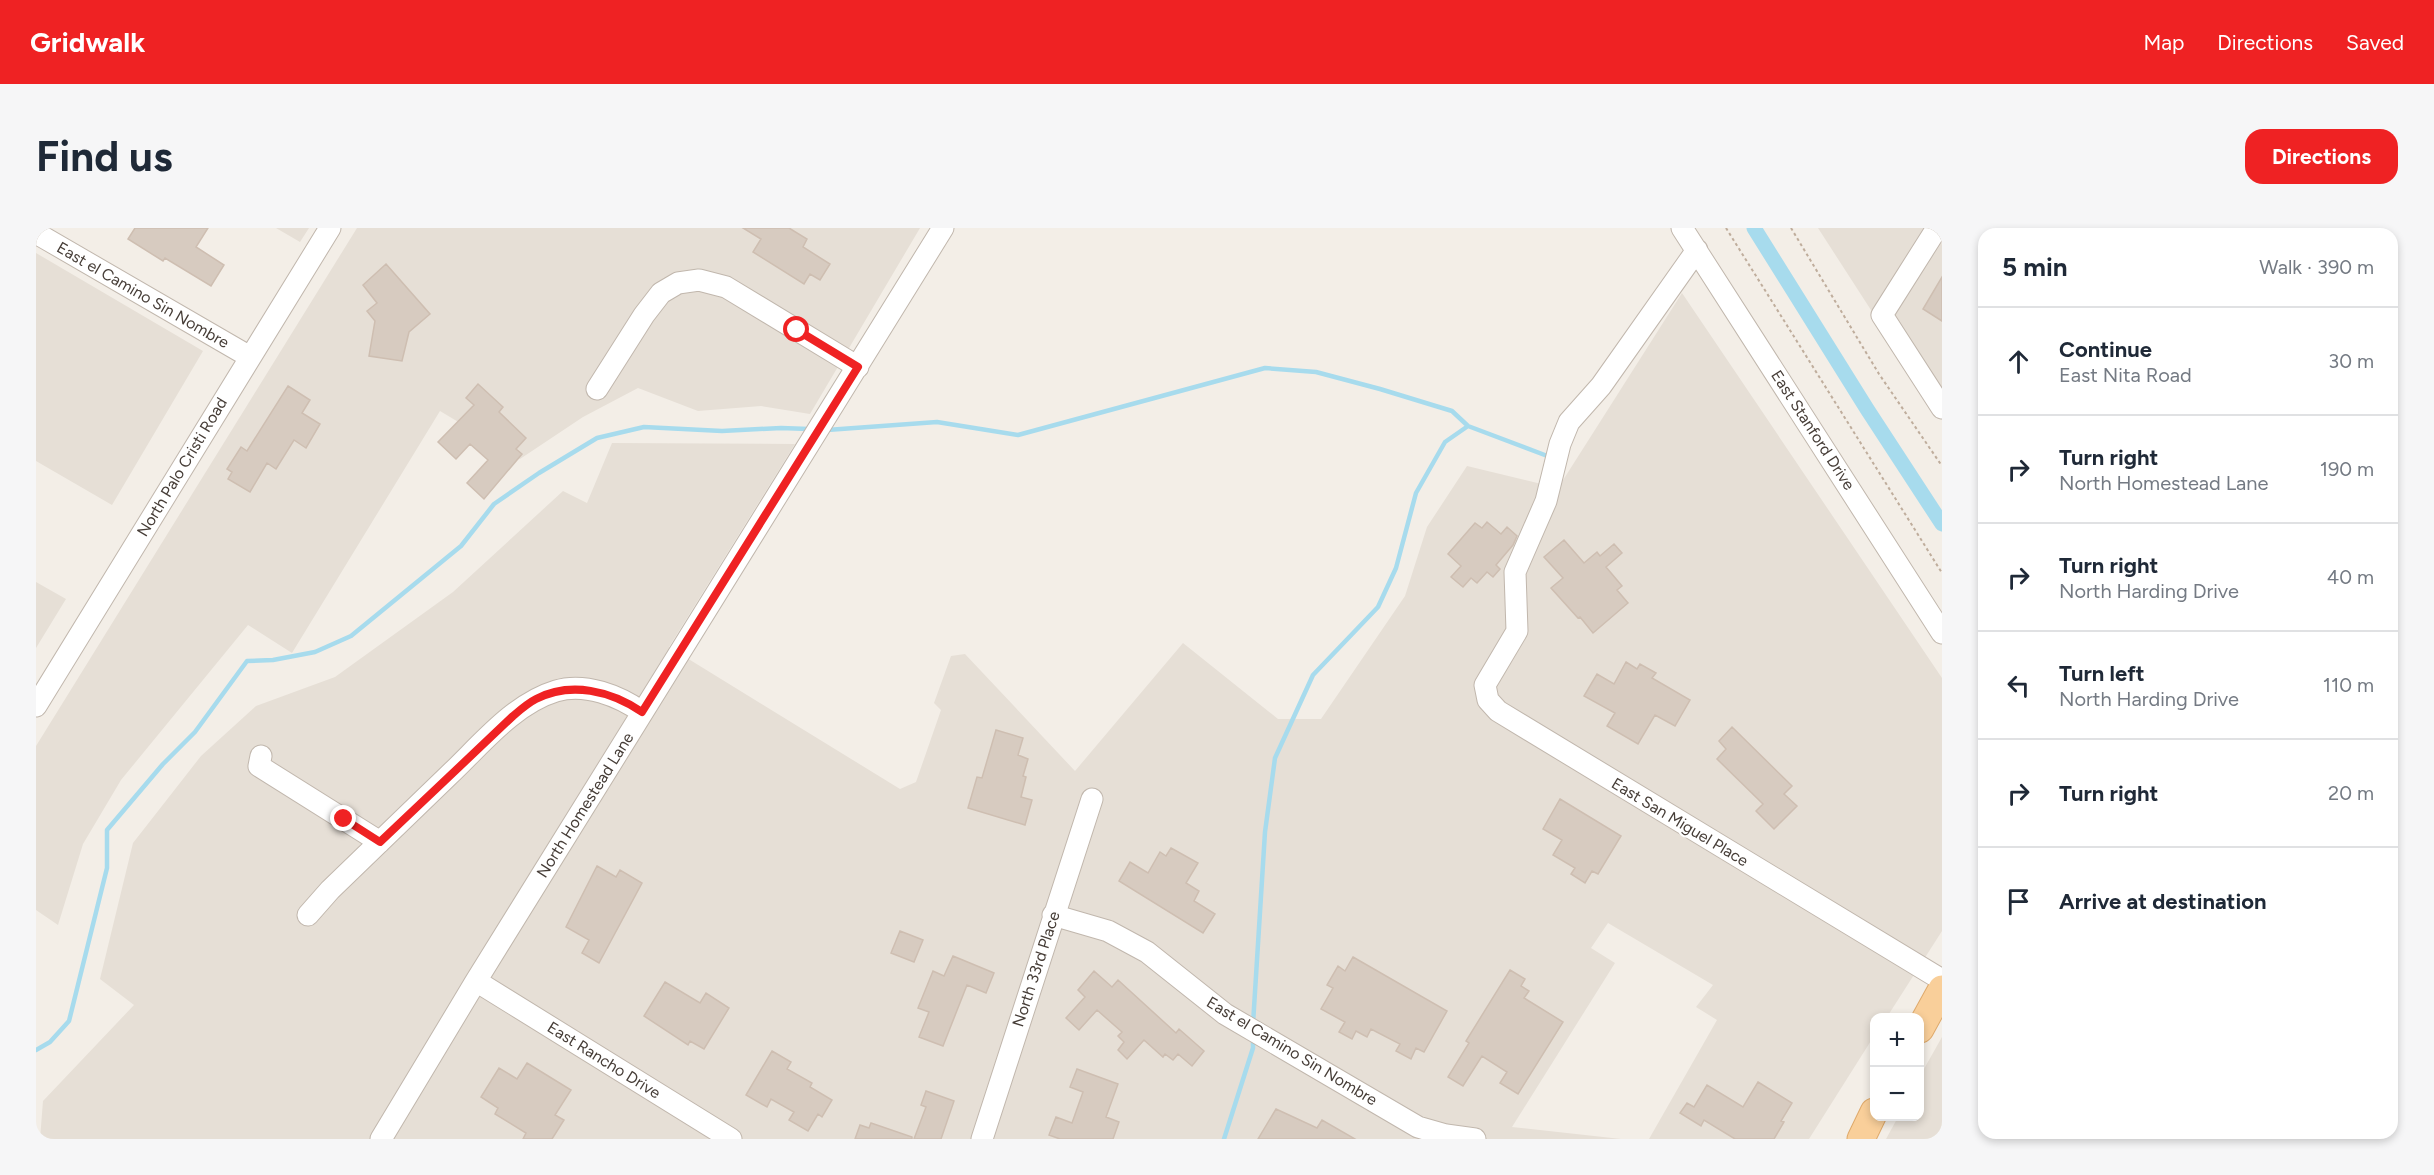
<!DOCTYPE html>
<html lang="en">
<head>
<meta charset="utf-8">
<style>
  body { margin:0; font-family:Figtree,sans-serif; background:#f6f6f7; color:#1f2937 }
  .controls { position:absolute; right:18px; bottom:18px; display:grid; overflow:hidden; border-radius:12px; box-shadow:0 3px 9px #0003 }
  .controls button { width:54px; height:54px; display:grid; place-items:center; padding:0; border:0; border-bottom:2px solid #e0e1e3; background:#fff; color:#1f2937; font:30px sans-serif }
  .stop { position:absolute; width:18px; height:18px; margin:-14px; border:4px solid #ef2223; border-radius:50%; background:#fff }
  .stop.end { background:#ef2223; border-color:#fff; box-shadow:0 2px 6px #0008 }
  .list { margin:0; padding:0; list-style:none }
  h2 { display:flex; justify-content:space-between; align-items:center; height:78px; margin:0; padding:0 24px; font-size:26px }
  h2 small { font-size:20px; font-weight:400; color:#747a83 }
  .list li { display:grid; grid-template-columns:39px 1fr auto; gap:18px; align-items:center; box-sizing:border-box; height:108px; padding:0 24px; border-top:2px solid #e0e1e3 }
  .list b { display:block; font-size:22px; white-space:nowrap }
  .list p { margin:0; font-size:20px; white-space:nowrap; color:#747a83 }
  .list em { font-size:20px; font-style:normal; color:#747a83 }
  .icon { flex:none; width:33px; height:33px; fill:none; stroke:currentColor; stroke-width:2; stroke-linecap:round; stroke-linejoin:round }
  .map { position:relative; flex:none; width:1906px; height:911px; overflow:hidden; border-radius:18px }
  header { display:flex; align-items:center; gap:36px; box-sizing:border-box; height:84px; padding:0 30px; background:#ef2223; color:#fff }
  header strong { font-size:28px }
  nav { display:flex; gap:33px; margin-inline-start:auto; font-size:21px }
  .intro { display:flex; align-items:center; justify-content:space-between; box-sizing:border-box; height:144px; padding:0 36px }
  h1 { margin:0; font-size:42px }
  .button { padding:15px 27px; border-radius:18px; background:#ef2223; color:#fff; font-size:21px; font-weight:700 }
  main { display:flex; gap:36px; padding:0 36px }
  aside { flex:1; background:#fff; border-radius:18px; box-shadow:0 3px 9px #0003 }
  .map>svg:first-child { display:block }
</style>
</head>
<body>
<header>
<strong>Gridwalk</strong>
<nav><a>Map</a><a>Directions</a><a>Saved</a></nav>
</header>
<div class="intro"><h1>Find us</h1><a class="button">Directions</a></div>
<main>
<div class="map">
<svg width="1906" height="911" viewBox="0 0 1906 911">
  <rect width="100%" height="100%" fill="#f3eee7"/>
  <!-- residential -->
  <path fill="#e6dfd6" d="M240,0H273L264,14Z
    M321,0H884L774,186L725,178L662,183L602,160L547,189L484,231L404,183L256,425L212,397L85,552L47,616L22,697L0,682V518Z
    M1782,0H1906V192Z
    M0,25L167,123L76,277L0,233Z
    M1646,65L1906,450V703L1851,789L1838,790V808L1773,911H1613L1681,792L1660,779L1677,757L1572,695L1555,720L1579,735L1476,899L1585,911H4L7,873L98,777L64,751L97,615L165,528L220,478L299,449L417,364L527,263L551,275L576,215L759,216L633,419L864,561L880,554L905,482L898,475L915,428L929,426L1039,543L1147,415L1242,491H1285L1369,368L1391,299L1431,238L1522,260Z
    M0,354L30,371L0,420Z
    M1906,809V911H1850L1862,889L1884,888V848Z"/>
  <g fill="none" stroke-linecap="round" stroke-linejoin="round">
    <!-- stream -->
    <path stroke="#a7dbed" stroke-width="4.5" d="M791,202L901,194L982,207L1229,140L1280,144L1344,161L1416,183L1432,198L1514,229
      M1217,796L1229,604L1239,530L1277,447L1342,379L1360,340L1380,265L1409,214L1432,198
      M0,822L14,814L33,793L71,640V602L127,536L159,504L211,433L237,432L279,424L315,408L425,318L458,276L503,245L561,210L608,199L686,203L745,200L773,201
      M1188,911L1217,820V811"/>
    <!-- canal -->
    <path stroke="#a7dbed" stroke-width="15" d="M1718,0L1831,181L1906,296"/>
  </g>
  <!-- building -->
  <path fill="#d7cbc0" stroke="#cebeb1" stroke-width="1.5" d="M99,0H172L160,19L188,37L175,58L129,30L127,33L92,11Z
    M707,0H753L771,11L767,19L794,36L784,52L774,46L768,56L717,24L725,11Z
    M350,36L394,86L373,104L366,133L333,128L339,93L331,83L341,75L327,57Z
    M1906,49V93L1887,81Z
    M442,156L467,179L463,184L490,210L480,221L486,226L448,271L431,255L452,232L434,216L420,231L402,214L438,177L430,170Z
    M252,158L274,172L266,185L284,196L270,220L258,212L240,241L231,235L214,264L192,251L196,244L191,241L205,219L211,223Z
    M1451,294L1465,306L1471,299L1481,308L1477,317L1460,337L1464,341L1457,349L1451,344L1441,355L1435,350L1427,359L1415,349L1425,338L1412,326L1439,295L1446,300Z
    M1528,312L1548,335L1561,324L1564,328L1578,316L1586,325L1570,339L1586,358L1581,362L1592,375L1557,405L1544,389L1542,390L1515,360L1527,350L1508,329Z
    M1590,434L1601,441L1604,436L1620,445L1616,450L1654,472L1639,498L1619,487L1602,516L1571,498L1579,485L1548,468L1561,446L1578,456Z
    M1696,499L1756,558L1748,566L1761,578L1738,601L1720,583L1727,576L1681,531L1690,521L1683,513Z
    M960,502L987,510L982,527L992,531L987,548L990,549L985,569L996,572L989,597L932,580L941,549L946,550Z
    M1524,571L1585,608L1562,646L1556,643L1549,655L1535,646L1539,640L1517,627L1526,612L1507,601Z
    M1135,620L1162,635L1150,655L1163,663L1158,673L1179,686L1167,705L1083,653L1094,634L1112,645L1124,624L1130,628Z
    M561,638L580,649L584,642L606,655L563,735L546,725L553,712L530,699Z
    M864,703L887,712L878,734L855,725Z
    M917,728L958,745L950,765L931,757L907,818L883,809L893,784L882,780L897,743L908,748Z
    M1317,729L1411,783L1388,824L1380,820L1375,831L1360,823L1364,816L1335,801L1331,809L1320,803L1316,811L1303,804L1309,794L1285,781L1297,760L1291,757L1302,738L1309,743Z
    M1474,742L1489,751L1485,758L1493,763L1488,770L1527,794L1482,866L1464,855L1471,844L1446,828L1427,858L1412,849L1433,815L1430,813Z
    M1058,743L1076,759L1082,752L1140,805L1143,801L1168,823L1156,838L1142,826L1137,832L1129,826L1127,829L1108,812L1091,831L1082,822L1088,814L1082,808L1086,804L1061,782L1043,802L1030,790L1049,769L1042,762Z
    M629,754L664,775L670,765L693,780L668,821L654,813L652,817L608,788Z
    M736,823L755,834L751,841L776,855L774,859L796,872L786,889L782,886L772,903L753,892L758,884L735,871L731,879L710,867Z
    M491,835L535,862L519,887L528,892L516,911H487L490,905L459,886L462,880L445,869L463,840L481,851Z
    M1041,841L1082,856L1070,889L1083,894L1077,911H1024L1013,907L1020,889L1036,895L1047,864L1034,859Z
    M1722,854L1756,875L1745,893L1748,894L1738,911H1699L1668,892L1665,898L1644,885L1651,875L1658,879L1671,857L1707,879Z
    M890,863L918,873L905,911H878L890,879L885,877Z
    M1240,881L1281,900L1286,892L1319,911H1222Z
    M835,895L876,909V911H819L824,897L833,900Z"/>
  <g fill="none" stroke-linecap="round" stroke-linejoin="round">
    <!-- minor casing -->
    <g stroke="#c1b7ad" stroke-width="23">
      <path id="minor" d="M1646,0L1906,405
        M1901,0L1846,87L1906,180
        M0,5L214,129
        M1661,22L1565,158L1533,194L1524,216L1510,273L1479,344L1481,403L1449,457L1452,472L1462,483L1906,752
        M561,161L608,87L625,65L642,55L663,52L690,59L822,139
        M0,478L294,0
        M225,528L223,538L344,614
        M272,687L294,662C333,624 373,586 413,547C444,518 477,476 520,463C549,454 583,468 606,484
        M1017,687L1072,703L1111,724L1189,786L1382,899L1410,907L1439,911
        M440,753L695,911
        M345,911L440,753L907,0
        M946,911L1056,571"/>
    </g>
    <!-- major casing -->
    <g stroke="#dea96b" stroke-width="29">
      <path id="major" d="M1884,801L1906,761
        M1825,911L1838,884"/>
    </g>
    <!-- path -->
    <path stroke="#bfad9c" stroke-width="2" stroke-dasharray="3 3" stroke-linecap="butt" d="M1690,0L1906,345
      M1755,0L1843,146L1906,238"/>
    <!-- minor -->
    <use href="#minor" stroke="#fff" stroke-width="21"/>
    <!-- major -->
    <use href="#major" stroke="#f9cf9a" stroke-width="27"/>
  </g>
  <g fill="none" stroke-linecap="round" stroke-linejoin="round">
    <!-- route -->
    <path stroke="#ef2223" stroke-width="8" d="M308,591L344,614L477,488C484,482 492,475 500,471C535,453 575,463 606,484L822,139L761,102"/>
  </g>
  <g text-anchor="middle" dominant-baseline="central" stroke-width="4.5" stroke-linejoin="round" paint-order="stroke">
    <!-- street labels -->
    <g font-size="16" fill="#463d37" stroke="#fff">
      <text transform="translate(107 67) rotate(30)">East el Camino Sin Nombre</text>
      <text transform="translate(1777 202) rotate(57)">East Stanford Drive</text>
      <text transform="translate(146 239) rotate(-59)">North Palo Cristi Road</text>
      <text transform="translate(549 577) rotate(-58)">North Homestead Lane</text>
      <text transform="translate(1644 594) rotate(31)">East San Miguel Place</text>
      <text transform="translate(1000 741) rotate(-72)">North 33rd Place</text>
      <text transform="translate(1256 823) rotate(31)">East el Camino Sin Nombre</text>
      <text transform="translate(568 832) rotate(32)">East Rancho Drive</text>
    </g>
  </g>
</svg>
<div class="controls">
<button>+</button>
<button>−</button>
</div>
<div class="stop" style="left:761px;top:102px"></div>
<div class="stop end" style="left:308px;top:591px"></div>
</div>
<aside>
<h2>5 min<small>Walk · 390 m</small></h2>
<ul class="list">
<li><svg class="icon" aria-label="ahead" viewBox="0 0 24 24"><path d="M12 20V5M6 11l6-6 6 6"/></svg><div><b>Continue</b><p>East Nita Road</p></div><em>30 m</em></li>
<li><svg class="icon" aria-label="right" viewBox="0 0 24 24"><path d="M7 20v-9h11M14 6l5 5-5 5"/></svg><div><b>Turn right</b><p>North Homestead Lane</p></div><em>190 m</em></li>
<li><svg class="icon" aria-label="right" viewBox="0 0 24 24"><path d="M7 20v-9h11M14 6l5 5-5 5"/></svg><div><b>Turn right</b><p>North Harding Drive</p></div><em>40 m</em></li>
<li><svg class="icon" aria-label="left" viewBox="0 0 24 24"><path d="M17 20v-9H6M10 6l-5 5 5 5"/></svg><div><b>Turn left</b><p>North Harding Drive</p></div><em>110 m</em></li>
<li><svg class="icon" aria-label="right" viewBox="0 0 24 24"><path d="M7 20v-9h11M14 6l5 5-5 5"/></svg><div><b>Turn right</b></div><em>20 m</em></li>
<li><svg class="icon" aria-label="arrive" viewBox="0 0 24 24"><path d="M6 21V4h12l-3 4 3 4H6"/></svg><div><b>Arrive at destination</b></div></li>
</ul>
</aside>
</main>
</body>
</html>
